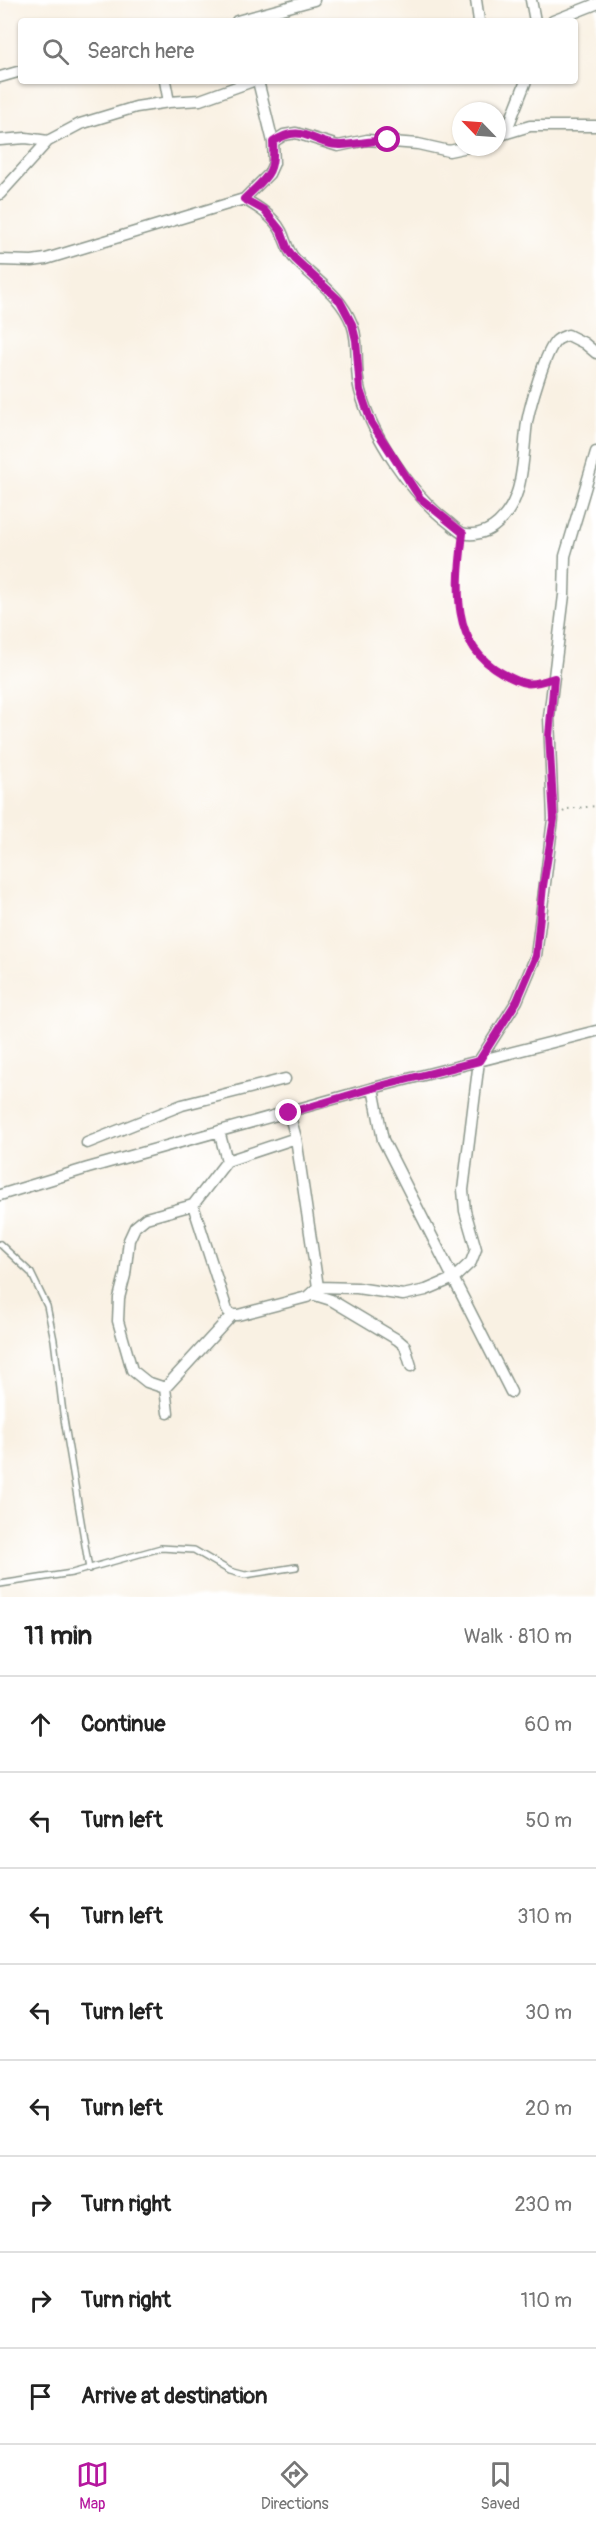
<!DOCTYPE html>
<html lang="en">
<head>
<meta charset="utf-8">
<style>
  body { margin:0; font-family:Pangolin,sans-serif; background:#f2f2f2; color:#222 }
  .compass { position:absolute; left:452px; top:102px; width:54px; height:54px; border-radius:50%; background:#fff; box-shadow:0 2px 4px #0004; rotate:295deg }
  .stop { position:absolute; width:18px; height:18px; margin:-14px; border:4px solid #b5179e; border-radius:50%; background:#fff }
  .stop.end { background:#b5179e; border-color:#fff; box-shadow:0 2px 6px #0008 }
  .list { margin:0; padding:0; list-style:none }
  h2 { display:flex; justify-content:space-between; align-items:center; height:78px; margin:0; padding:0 24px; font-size:26px }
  h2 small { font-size:20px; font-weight:400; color:#767676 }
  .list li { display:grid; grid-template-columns:39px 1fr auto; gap:18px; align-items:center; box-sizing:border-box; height:96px; padding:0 24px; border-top:2px solid #e0e0e0 }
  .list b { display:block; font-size:22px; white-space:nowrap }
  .list em { font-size:20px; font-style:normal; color:#767676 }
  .icon { flex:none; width:33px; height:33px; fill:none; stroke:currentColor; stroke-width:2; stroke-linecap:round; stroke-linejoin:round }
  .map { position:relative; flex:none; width:596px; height:1597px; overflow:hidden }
  .search { position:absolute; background:#fff; box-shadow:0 2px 4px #0004; left:18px; right:18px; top:18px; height:66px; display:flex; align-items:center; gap:15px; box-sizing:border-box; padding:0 21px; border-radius:6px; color:#767676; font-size:22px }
  .sheet { height:846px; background:#fff }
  nav { display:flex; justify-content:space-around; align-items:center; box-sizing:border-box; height:84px; border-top:2px solid #e0e0e0; background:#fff; font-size:16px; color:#767676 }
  nav a { display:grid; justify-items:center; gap:3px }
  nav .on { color:#b5179e }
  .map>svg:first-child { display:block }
</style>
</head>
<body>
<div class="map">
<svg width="596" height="1597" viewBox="0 0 596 1597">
  <rect width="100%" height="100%" fill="#fff"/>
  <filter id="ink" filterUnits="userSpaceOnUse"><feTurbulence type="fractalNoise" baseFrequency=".0167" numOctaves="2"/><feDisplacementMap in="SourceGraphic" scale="12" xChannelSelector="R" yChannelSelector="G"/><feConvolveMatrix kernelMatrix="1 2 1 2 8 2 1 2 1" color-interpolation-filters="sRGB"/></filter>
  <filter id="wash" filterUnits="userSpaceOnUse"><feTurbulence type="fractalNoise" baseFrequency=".008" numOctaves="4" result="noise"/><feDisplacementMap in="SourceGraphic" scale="24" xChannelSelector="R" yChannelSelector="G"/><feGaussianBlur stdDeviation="1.35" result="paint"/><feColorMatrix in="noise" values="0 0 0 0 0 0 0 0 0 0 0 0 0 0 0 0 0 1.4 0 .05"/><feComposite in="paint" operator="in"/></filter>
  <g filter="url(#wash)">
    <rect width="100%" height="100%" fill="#f9f1e3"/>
  </g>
  <g filter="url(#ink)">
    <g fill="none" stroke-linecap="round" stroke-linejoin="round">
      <!-- service casing -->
      <g stroke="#8c978c" stroke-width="8">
        <path id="service" d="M0,1244L31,1273L47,1306L54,1340L63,1413L89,1569
          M0,1584L72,1573L161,1548L194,1550L230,1571L245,1575L296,1567"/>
      </g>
      <!-- minor casing -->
      <g stroke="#8c978c" stroke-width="13">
        <path id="minor" d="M476,0L479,21
          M531,0L535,21
          M237,21L314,0
          M553,21L596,4
          M0,77L21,71
          M165,81L169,102
          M506,132L526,81
          M497,136L530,126H596
          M0,140L26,138L48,141
          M273,142L284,135L296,133L338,146L367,140L418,144L449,151L468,147
          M0,194L48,141L80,124L136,107L169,102L200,100L253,81
          M244,199C258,207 273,216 281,231C286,241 287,251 295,259C316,281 340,294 352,324C360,345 354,369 360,391C372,436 411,494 448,522C452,525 458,531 462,533C472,536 485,533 493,527C526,503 522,458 527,422C530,406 545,352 556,341C559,338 563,337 568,335L584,343L596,353
          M0,260L32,261L46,259L244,199L269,174L274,163L273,142L258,81
          M373,1088L383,1140L511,1392
          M219,1131L227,1161L193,1205L227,1310L232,1315H238L307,1297L318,1287L296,1138L289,1113
          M87,1143L182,1105L285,1079
          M227,1161L296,1138
          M0,1195L88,1168L373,1088L596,1031
          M193,1205L146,1218L135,1227L129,1240L125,1275L119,1298L118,1321L132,1370L147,1382L165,1388L232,1315
          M318,1287L357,1288L403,1295L426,1290L454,1278L471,1262L476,1249L465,1211L463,1190L479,1061L517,1001L536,956L553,819L549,717L564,595L565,556L596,452
          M312,1294L331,1300L398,1340L405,1346L411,1366
          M165,1388L168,1413"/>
      </g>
      <!-- path -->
      <path stroke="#8c978c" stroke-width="2" stroke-dasharray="1.5 4.5" stroke-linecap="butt" d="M462,545C459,598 450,644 504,675C519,683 526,687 543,681
        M563,812L567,809L596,806"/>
      <!-- service -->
      <use href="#service" stroke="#fff" stroke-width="5"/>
      <!-- minor -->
      <use href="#minor" stroke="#fff" stroke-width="10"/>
    </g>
  </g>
  <g fill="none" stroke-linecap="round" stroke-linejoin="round" filter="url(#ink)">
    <!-- route -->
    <path stroke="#b5179e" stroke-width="8" d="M289,1113L373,1088L479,1061L517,1001L536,956L543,886L554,819L549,736L554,678C529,686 525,686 502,673C449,644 457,585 463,533L420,498L371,422L360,390L356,340L352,324L340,301L295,259L288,250L281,231L264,210L244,199C266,177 275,176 273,142C304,121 313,146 341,145C357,145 371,140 388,140"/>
  </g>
</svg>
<svg class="compass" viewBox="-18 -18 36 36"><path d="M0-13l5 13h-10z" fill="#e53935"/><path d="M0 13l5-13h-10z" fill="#767676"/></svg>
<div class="stop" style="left:388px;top:140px"></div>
<div class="stop end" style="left:289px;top:1113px"></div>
<div class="search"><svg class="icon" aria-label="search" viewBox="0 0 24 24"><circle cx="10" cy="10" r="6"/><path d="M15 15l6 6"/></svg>Search here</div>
</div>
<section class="sheet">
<h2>11 min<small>Walk · 810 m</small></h2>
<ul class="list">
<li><svg class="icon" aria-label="ahead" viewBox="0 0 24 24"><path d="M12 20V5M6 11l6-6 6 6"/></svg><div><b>Continue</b></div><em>60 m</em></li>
<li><svg class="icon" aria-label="left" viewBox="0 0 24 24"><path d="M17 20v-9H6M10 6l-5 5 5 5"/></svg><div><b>Turn left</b></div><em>50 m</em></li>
<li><svg class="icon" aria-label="left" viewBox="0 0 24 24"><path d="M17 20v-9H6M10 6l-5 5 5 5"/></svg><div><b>Turn left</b></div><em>310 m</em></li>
<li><svg class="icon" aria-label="left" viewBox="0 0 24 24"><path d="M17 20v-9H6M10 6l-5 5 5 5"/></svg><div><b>Turn left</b></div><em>30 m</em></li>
<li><svg class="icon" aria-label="left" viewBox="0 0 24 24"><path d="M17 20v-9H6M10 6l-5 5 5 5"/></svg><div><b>Turn left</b></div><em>20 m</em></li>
<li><svg class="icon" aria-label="right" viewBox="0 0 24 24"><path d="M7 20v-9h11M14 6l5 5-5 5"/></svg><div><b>Turn right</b></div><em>230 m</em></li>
<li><svg class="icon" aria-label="right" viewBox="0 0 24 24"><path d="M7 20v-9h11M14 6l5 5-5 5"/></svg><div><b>Turn right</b></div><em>110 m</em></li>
<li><svg class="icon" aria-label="arrive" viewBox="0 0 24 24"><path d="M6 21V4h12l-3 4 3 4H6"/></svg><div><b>Arrive at destination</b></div></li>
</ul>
</section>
<nav>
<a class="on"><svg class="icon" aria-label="map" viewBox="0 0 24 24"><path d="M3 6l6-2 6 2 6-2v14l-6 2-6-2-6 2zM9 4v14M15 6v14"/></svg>Map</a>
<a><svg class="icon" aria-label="directions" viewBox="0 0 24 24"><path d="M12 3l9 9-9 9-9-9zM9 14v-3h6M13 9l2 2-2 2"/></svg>Directions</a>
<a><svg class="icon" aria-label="saved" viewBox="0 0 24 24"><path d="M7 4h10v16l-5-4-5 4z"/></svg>Saved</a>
</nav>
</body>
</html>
